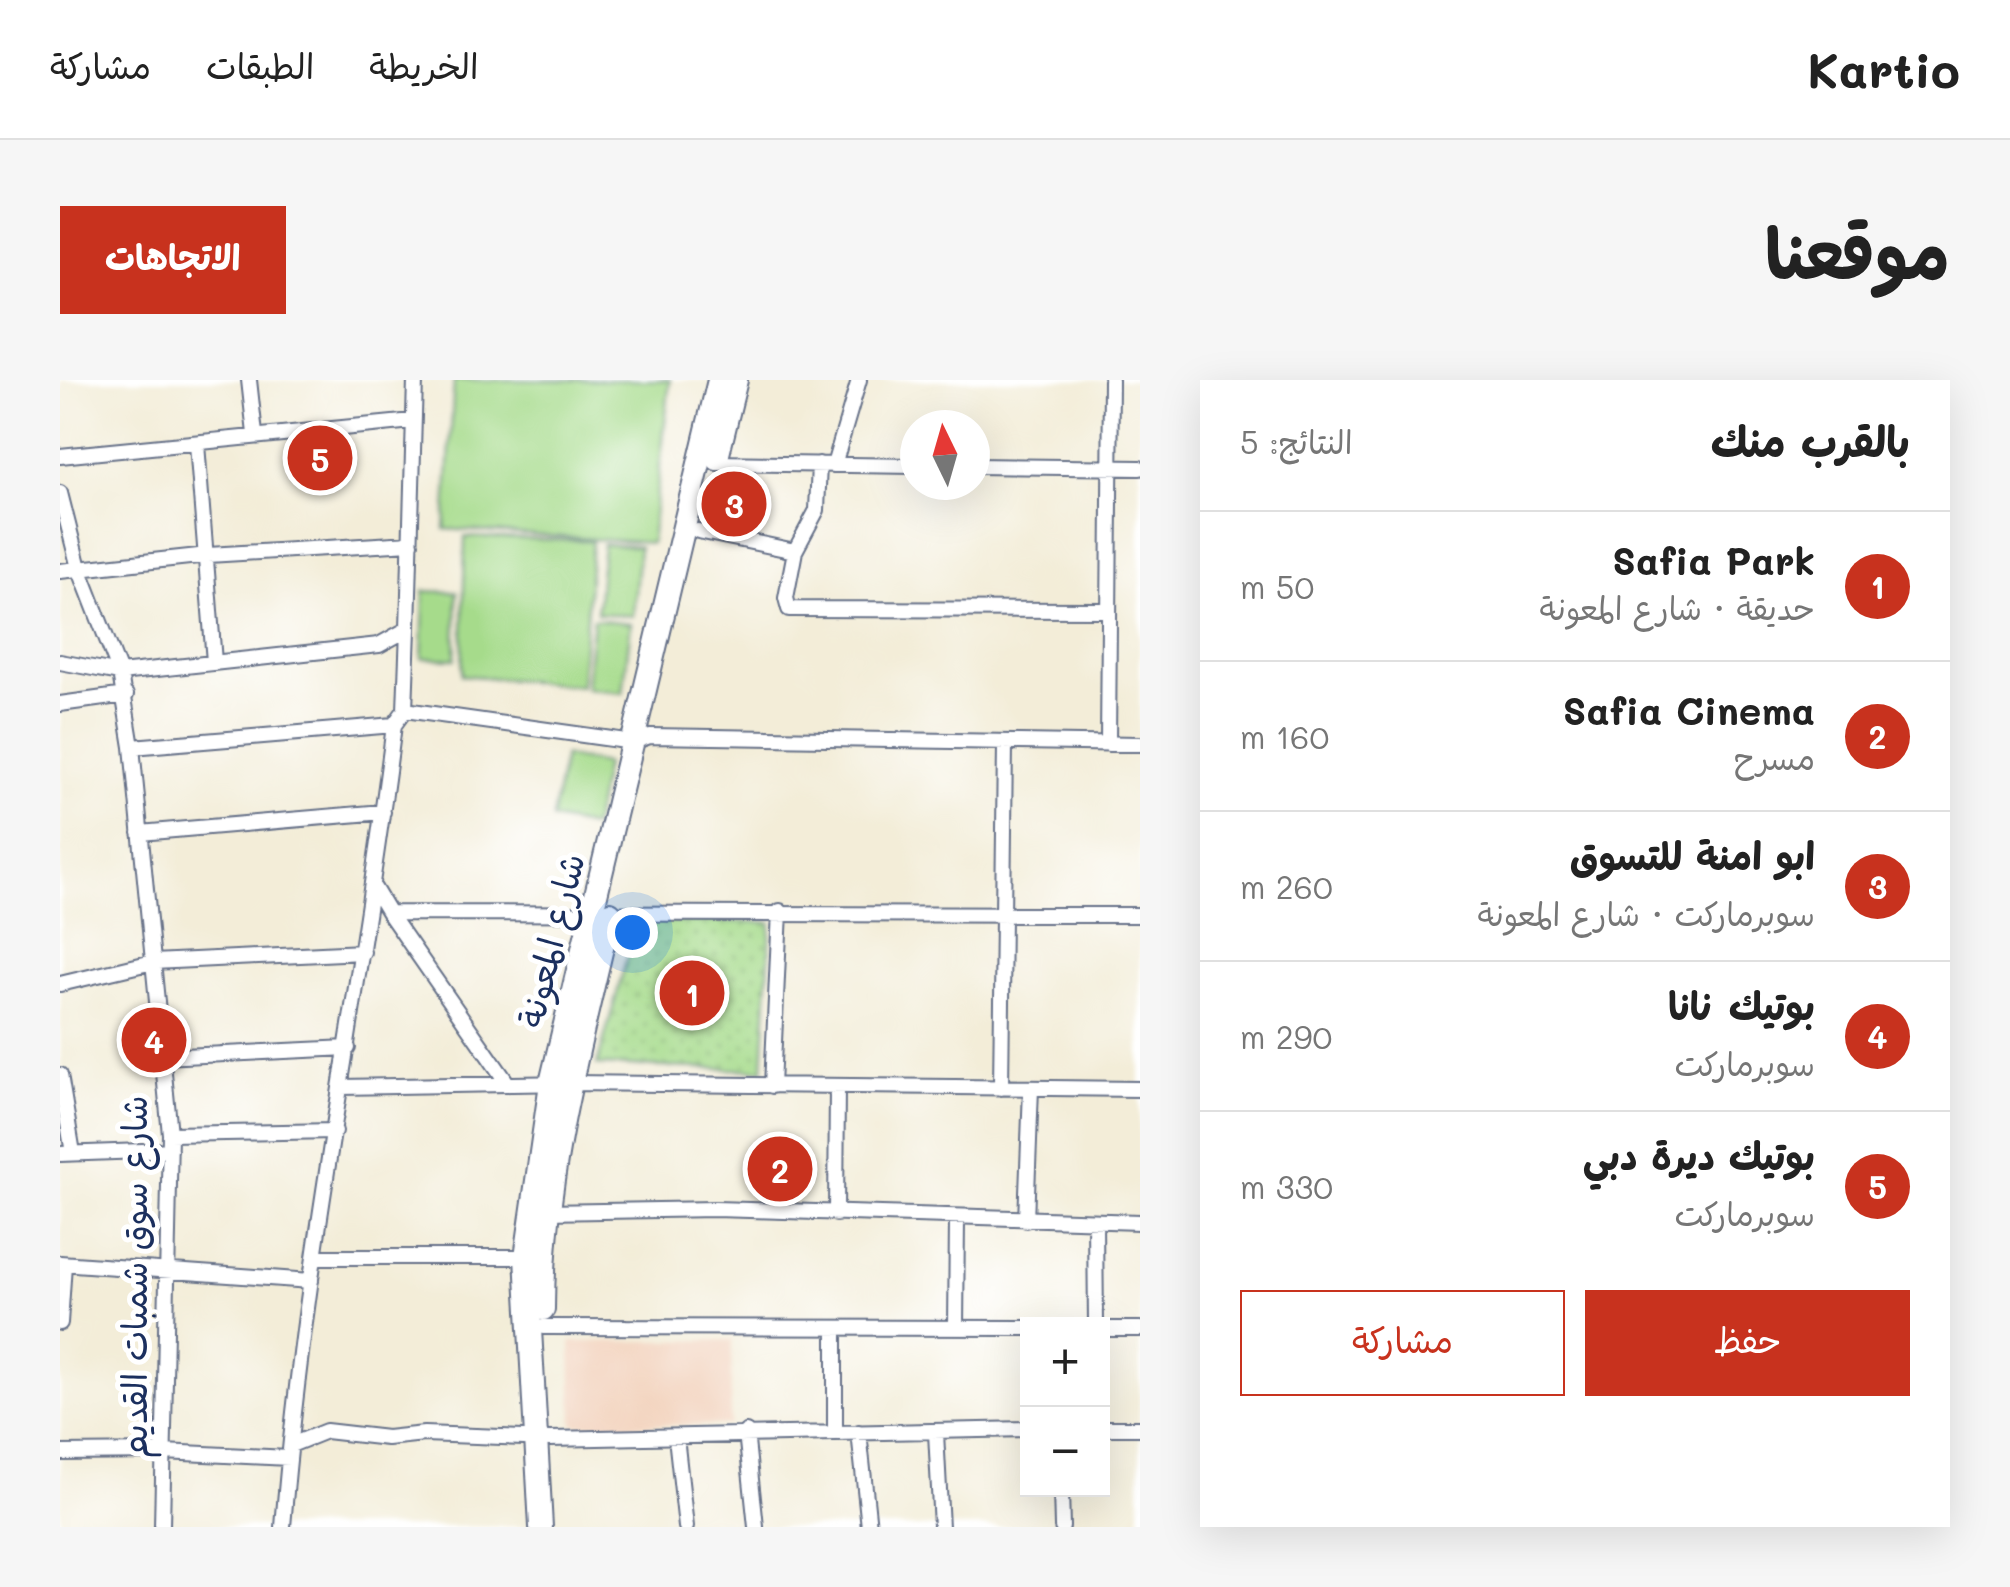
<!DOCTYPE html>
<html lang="ar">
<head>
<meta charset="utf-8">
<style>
  body { margin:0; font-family:Mali,"Playpen Sans Arabic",sans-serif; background:#f6f6f6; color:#222; direction:rtl }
  .controls { position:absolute; right:30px; bottom:30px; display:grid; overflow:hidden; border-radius:0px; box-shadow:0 10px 40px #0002 }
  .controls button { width:90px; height:90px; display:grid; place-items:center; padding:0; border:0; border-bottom:2px solid #e0e0e0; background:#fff; color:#222; font:50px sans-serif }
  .compass { position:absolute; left:840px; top:30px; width:90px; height:90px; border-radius:50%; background:#fff; box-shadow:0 10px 40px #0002; rotate:355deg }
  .you { position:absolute; left:572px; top:552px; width:35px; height:35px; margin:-25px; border:8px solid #fff; border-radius:50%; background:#1a73e8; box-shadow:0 0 0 15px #1a73e833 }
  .badge { display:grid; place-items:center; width:65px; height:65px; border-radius:50%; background:#c8321e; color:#fff; font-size:32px; font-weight:700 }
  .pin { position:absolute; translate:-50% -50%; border:5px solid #fff; box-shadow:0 2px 10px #0006 }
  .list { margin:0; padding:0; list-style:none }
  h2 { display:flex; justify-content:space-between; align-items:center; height:130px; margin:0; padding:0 40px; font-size:42px }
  h2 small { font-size:32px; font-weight:400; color:#767676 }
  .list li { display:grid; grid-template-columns:65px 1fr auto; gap:30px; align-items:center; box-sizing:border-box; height:150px; padding:0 40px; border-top:2px solid #e0e0e0 }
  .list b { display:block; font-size:38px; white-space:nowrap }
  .list p { margin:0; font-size:32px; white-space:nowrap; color:#767676 }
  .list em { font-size:32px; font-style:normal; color:#767676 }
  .actions { display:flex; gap:20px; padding:30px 40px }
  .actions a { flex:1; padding:22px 0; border:2px solid #c8321e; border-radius:0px; text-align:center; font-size:35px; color:#c8321e }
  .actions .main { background:#c8321e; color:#fff }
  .map { position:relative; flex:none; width:1080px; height:1147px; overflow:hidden; direction:ltr; border-radius:0px }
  header { display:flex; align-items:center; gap:60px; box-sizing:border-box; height:140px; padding:0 50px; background:#fff; border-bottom:2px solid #e0e0e0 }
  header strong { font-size:48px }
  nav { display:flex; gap:55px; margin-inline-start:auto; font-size:35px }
  .intro { display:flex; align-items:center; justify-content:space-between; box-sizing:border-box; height:240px; padding:0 60px }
  h1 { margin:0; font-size:70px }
  .button { padding:25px 45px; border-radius:0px; background:#c8321e; color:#fff; font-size:35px; font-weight:700 }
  main { display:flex; gap:60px; padding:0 60px }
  aside { flex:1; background:#fff; border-radius:0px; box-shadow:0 10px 40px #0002 }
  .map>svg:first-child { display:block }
</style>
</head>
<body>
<header>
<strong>Kartio</strong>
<nav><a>الخريطة</a><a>الطبقات</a><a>مشاركة</a></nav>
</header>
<div class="intro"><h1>موقعنا</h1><a class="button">الاتجاهات</a></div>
<main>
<aside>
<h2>بالقرب منك<small>النتائج: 5</small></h2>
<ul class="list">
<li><span class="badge">1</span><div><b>Safia Park</b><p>حديقة · شارع المعونة</p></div><em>50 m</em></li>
<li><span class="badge">2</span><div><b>Safia Cinema</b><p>مسرح</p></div><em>160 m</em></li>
<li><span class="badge">3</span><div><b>ابو امنة للتسوق</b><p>سوبرماركت · شارع المعونة</p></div><em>260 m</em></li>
<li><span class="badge">4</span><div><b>بوتيك نانا</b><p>سوبرماركت</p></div><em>290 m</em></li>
<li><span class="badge">5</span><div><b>بوتيك ديرة دبي</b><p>سوبرماركت</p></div><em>330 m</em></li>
</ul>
<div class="actions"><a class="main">حفظ</a><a>مشاركة</a></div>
</aside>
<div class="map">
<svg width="1080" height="1147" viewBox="0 0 1080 1147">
  <defs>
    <pattern id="park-dots" width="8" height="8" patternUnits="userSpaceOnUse" patternTransform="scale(2.5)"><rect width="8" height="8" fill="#a6db8b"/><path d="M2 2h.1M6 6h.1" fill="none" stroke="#8ebc7a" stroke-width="1.8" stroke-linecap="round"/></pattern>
  </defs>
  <rect width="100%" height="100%" fill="#fff"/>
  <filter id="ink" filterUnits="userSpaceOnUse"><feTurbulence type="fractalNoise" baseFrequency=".01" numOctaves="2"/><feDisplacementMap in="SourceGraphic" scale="20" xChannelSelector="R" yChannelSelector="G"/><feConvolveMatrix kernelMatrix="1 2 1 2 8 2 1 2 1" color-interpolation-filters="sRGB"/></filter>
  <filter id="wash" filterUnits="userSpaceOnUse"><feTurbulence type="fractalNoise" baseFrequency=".0048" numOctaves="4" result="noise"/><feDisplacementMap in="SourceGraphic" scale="40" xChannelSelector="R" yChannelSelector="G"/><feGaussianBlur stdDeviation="2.25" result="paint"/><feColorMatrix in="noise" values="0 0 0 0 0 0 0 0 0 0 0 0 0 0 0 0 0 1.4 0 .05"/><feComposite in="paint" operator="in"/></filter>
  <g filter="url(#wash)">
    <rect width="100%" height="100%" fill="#f3edd8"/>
    <!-- built -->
    <path fill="#f3d4bf" d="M672,960L670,1045H513L511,962Z"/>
    <!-- park -->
    <path fill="url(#park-dots)" stroke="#608574" stroke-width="2.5" d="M577,541L711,542L703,690L537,685Z"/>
    <!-- pitch -->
    <path fill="#a6db8b" stroke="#608574" stroke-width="2.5" d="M394,0H610L591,163L385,149Z
      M405,157L532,161L521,306L402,295Z
      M543,164L579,167L573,236L537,233Z
      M364,211L397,212L395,279L362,278Z
      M533,239L571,243L563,313L526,308Z
      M504,376L545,384L533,447L492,439Z"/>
  </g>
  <g filter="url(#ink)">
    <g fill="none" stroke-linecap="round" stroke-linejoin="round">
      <!-- minor casing -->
      <g stroke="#677289" stroke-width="18">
        <path id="minor" d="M189,0L195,54
          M137,64L154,282
          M0,76L353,41
          M656,83L855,86
          M759,84L757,130L735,171L726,218L729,229L1048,230
          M774,85L799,0
          M915,86L1080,88
          M0,113L19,188L60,293
          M638,151L735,171
          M0,191L148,175L351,163
          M0,282L60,293
          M0,324L66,315
          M345,330L573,362L590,356L1080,364
          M1048,364L1051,0
          M72,367L334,345
          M80,453L323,432
          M314,508L329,533L1080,535
          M329,533L448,704
          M0,604L93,582L303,572
          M102,677L288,668
          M0,695L13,773
          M712,706L720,531
          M281,707L511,703L1080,709
          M941,708L945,364
          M110,754L275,751
          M0,774L110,770
          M486,832L655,829L1080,842
          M776,834L777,707
          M966,840L971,708
          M1035,841L1036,944
          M255,877H466
          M0,883L251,901
          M0,943L4,884
          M483,947L968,948
          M896,948L897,840
          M1042,949H1080
          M1042,1048H1080
          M686,1052L696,1147
          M775,1052V948
          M799,1052L809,1147
          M876,1053L881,1147
          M616,1057L626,1147
          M231,1065L266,1051L327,1058L364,1054L490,1059L968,1049
          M0,1073L103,1072L229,1078
          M1001,1110L1002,1147
          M102,1147L110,754L72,367L60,293L319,265L348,249L355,0
          M223,1147C244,878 301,613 334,345L345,330L348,249"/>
      </g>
      <!-- trunk casing -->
      <g stroke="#677289" stroke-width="26">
        <path id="trunk" d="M658,74L676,0
          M483,929C483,793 520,665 550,533
          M481,1147L466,877L491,703L659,0"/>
      </g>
      <!-- minor -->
      <use href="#minor" stroke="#fff" stroke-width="14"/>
      <!-- trunk -->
      <use href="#trunk" stroke="#fff" stroke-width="22"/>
    </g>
  </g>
  <g text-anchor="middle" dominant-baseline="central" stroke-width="10" stroke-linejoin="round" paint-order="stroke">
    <!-- street labels -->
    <g font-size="35" fill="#1b2f5e" stroke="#fff">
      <text transform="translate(490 560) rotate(-76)">شارع المعونة</text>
      <text transform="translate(73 897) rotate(-90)">شارع سوق شمبات القديم</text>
    </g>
  </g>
</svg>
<div class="controls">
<button>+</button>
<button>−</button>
</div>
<svg class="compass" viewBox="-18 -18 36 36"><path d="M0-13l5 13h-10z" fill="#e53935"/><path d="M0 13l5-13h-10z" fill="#767676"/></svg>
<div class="you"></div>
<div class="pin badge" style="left:632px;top:613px">1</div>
<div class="pin badge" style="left:720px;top:789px">2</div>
<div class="pin badge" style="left:674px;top:124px">3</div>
<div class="pin badge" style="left:94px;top:660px">4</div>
<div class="pin badge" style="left:260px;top:78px">5</div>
</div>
</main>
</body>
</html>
